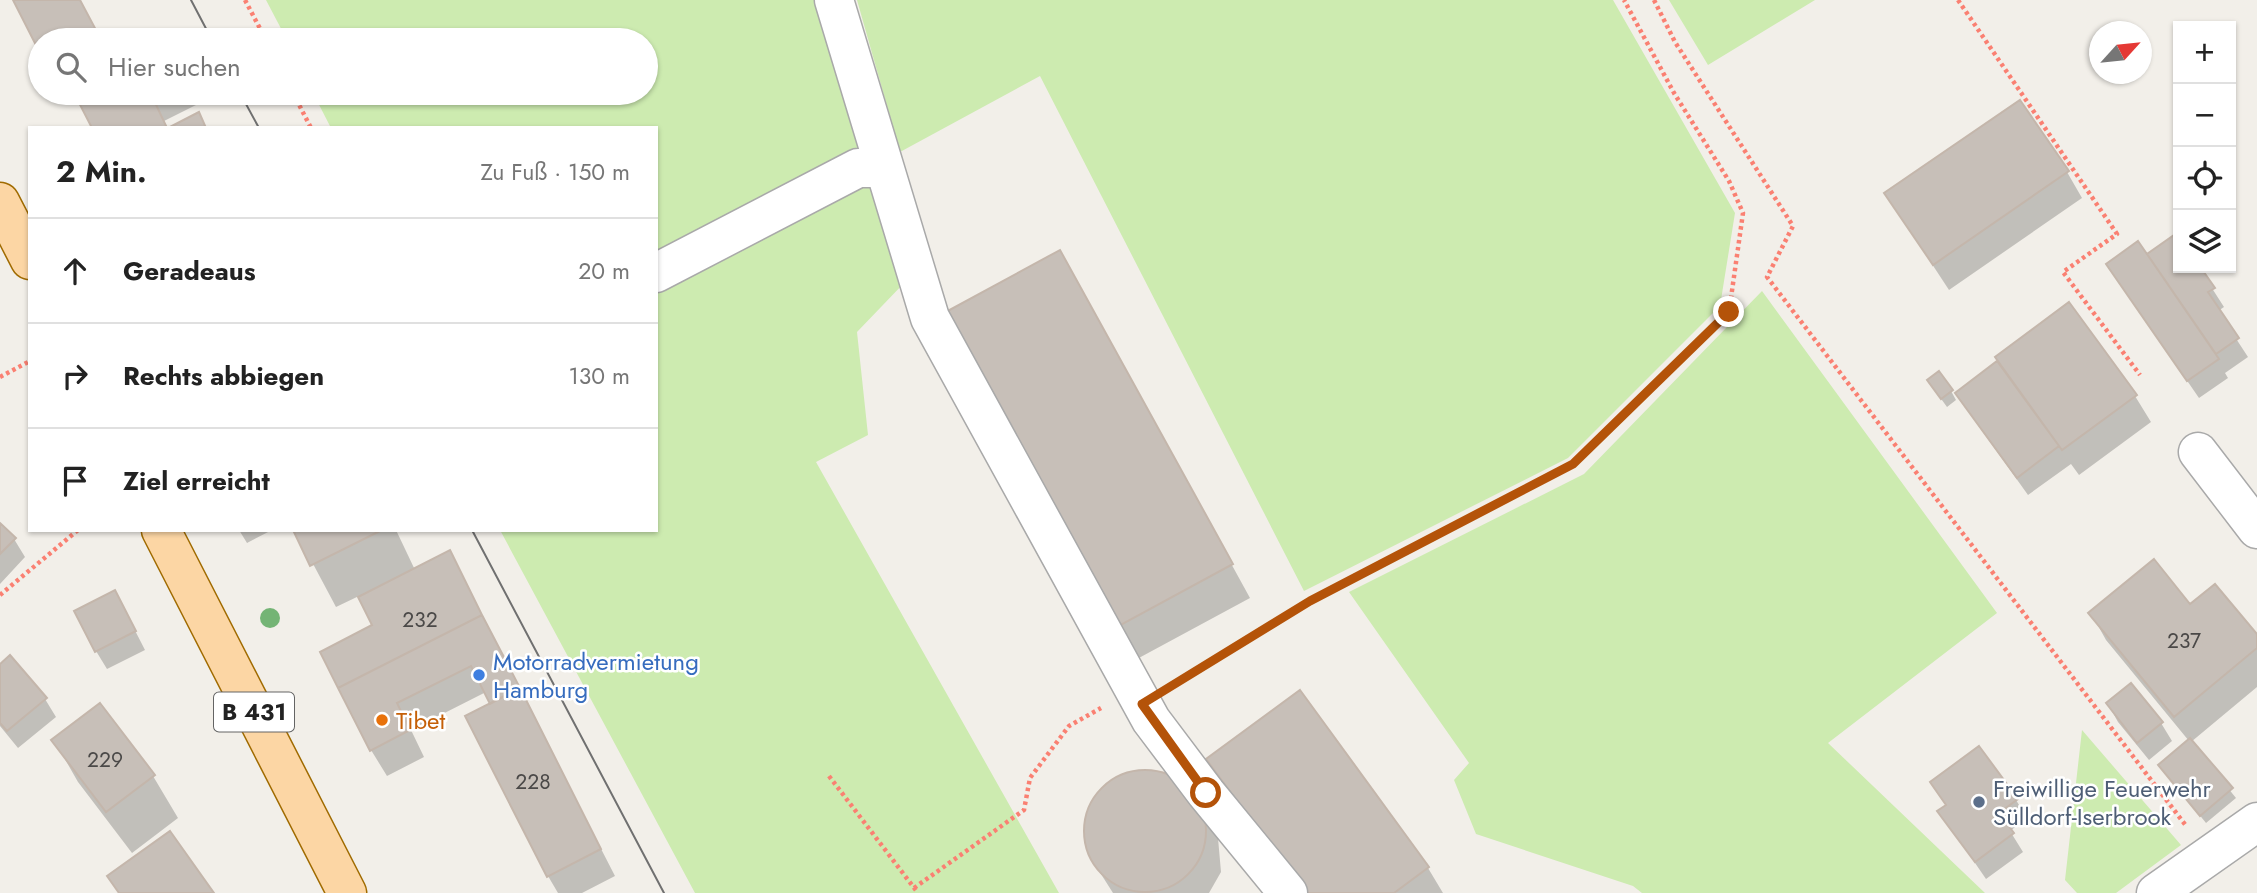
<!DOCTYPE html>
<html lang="de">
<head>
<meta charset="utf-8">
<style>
  body { margin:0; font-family:Jost,sans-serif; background:#f2f2f2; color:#222 }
  .controls { position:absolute; right:21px; top:21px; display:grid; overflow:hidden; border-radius:0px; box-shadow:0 2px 5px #0004 }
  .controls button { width:63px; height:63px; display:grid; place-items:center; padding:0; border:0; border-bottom:2px solid #e0e0e0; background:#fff; color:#222; font:35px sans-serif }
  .compass { position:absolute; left:2089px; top:21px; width:63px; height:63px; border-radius:50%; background:#fff; box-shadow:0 2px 5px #0004; rotate:63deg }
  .stop { position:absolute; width:21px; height:21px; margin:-16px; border:5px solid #b45309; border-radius:50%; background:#fff }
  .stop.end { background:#b45309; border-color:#fff; box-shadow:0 2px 7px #0008 }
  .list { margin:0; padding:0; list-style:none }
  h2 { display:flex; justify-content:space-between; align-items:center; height:91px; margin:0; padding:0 28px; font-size:30px }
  h2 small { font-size:23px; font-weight:400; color:#767676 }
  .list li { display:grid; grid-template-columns:46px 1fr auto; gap:21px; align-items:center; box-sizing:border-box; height:105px; padding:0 28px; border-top:2px solid #e0e0e0 }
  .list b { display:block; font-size:26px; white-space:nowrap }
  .list em { font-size:23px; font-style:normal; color:#767676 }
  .icon { flex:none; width:38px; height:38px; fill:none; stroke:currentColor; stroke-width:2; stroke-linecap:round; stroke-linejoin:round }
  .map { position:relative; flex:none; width:2257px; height:893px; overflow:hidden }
  .search { position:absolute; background:#fff; box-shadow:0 2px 5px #0004; left:28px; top:28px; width:630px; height:77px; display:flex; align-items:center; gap:18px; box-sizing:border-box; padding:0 24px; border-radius:38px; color:#767676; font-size:26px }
  .panel { position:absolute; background:#fff; box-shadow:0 2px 5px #0004; left:28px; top:126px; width:630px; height:406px; border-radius:0px }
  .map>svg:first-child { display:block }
</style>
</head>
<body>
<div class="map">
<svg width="2257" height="893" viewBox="0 0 2257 893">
  <rect width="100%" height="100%" fill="#f2efe9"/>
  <!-- grass -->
  <path fill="#cdebb0" d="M266,0H820L906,281L857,332L868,435L816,462L1059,893H695L500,530H656V128H331L313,93H646V40H287Z
    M857,0H1613L1735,213L1720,306L1568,458L1304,591L1040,76L900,152Z
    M1669,0H1815L1708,65Z
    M1762,291L1997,613L1828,743L1985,893H1642L1633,886L1476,834L1454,780L1469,763L1349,592L1584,474Z
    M2082,730L2181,845L2116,893H2077L2065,880Z"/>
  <!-- shadow -->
  <path fill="#0003" d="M15,0H80L101,40H40V49Z
    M76,93H190L196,105L164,121L168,128H94Z
    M2067,172L2082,198L1949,290L1886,194Z
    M2177,236L2178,268H2199L2224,307L2218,311L2248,357L2225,373L2228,378L2199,398L2119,282L2147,256Z
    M1078,285L1250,598L1137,659L1118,626Z
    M1999,362L2135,396L2151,422L2079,475L2071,464L2028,495L1968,411L1957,393Z
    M1934,389L1951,391L1956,400L1947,407Z
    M0,526L14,539L25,557L0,584Z
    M239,530H272L247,543Z
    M295,530H396L415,570L449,553L615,876L582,893H558L548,876L492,704L486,692L411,730L424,757L387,776L371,750L375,626L359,596L336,607Z
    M2190,607L2257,637V687L2191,742L2236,798L2206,823L2160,766L2189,741L2106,640L2091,613Z
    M125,611L145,650L107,669L96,651Z
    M0,666L45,699L56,717L18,748L0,726Z
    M2108,704L2161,723L2172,741L2149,760L2118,722Z
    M54,740L153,776L178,818L132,853L78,782Z
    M1978,749L2016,800L2027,818L2010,831L2023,852L1986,879L1940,812L1947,807L1932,782Z
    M1209,759L1428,868L1443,893H1302L1228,792Z
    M1158,771L1185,784L1218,838L1221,872L1209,893H1113L1087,852L1086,817L1100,791L1126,773Z"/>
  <!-- building -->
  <path fill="#c7bfb8" stroke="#c4b6ab" stroke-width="2" d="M13,0H80L96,30L76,40H40V53Z
    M74,93H153L151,94L167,128H92Z
    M2020,100L2069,171L1933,265L1884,193Z
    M199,112L206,128H168Z
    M2177,233L2178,268H2201L2215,288L2208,292L2239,338L2216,354L2147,254Z
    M2138,241L2219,359L2187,381L2106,264Z
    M1060,250L1233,564L1117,627L944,313Z
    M2069,302L2137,395L2062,450L1995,357Z
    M1997,361L2059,446L2017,478L1955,393Z
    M1939,371L1953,390L1941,399L1927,380Z
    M0,523L16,538L0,554Z
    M293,530H382L310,566Z
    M450,550L482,615L338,688L320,652L372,625L358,597Z
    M2154,559L2190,604L2215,584L2257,634V648L2174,717L2088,613Z
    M115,590L136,631L95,652L74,611Z
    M482,615L520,688L490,704L471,666L397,703L410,730L370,751L338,688Z
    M10,655L47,698L7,731L0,723V664Z
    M2131,683L2163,722L2137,743L2106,703Z
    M520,688L601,849L547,877L465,716Z
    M1300,690L1429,867L1394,893H1305L1206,759Z
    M100,703L155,775L106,812L51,740Z
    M2190,738L2233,788L2200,816L2158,765Z
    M1979,746L2018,799L1999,813L2014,833L1975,862L1937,811L1946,805L1930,782Z
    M1084 831a61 61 0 1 1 122 0a61 61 0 1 1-122 0Z
    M170,831L214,893H119L107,876Z"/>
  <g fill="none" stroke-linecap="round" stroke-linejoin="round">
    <!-- minor casing -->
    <g stroke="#a9a9a9" stroke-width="41">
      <path id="minor" d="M834,0L930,318L1151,720L1206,793L1288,893
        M656,273L858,168H884
        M2198,452L2257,529
        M2156,893L2257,822"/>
    </g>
    <!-- major casing -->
    <g stroke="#a06b00" stroke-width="41">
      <path id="major" d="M0,202L30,260
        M161,530L347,893"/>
    </g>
    <!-- path -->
    <path stroke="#fa8072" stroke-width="4.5" stroke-dasharray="3.5 3.5" stroke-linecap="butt" d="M245,0L266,40
      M1654,0L1675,42L1793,226L1767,277L2187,827
      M1958,0L2117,234L2063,272L2140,375
      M293,93L311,128
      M0,377L30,361
      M0,595L78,530
      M1175,684L1310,601L1573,464L1729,312L1743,213L1729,181L1674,93L1624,0
      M829,776L918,893
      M914,888L1024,810L1030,778L1069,726L1101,708"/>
    <!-- minor -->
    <use href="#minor" stroke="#fff" stroke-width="38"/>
    <!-- major -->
    <use href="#major" stroke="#fcd6a4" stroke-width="38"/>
    <!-- tram -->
    <path stroke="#707070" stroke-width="2" d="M191,0L212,40
      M240,93L259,128
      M472,530L664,893"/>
  </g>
  <!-- trees -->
  <circle fill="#74b475" cx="270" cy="618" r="10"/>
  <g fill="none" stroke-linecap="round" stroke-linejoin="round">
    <!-- route -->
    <path stroke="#b45309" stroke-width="9" d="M1206,793L1142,704L1310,601L1573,464L1729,312"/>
  </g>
  <!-- markers -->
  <circle fill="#3f7fe0" stroke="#fff" stroke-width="2.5" cx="479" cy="675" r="7"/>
  <circle fill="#e8710a" stroke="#fff" stroke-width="2.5" cx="382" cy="720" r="7"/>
  <circle fill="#5c6f8a" stroke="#fff" stroke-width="2.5" cx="1979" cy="802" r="7"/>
  <g text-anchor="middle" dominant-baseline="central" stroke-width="5" stroke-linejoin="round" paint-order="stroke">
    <!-- number labels -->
    <g font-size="21" fill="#4b4948">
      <text x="420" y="620">232</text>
      <text x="2184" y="641">237</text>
      <text x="105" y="760">229</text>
      <text x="533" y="782">228</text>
    </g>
    <!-- shield labels -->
    <rect fill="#fff" stroke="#646464" stroke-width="2" x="214" y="692.5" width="80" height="39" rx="5"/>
    <g font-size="23" font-weight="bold" fill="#222">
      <text x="254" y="712">B 431</text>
    </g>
    <!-- shop labels -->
    <g font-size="24" fill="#366cbe" stroke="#fff" text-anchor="start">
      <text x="493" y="661">Motorradvermietung<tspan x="493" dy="28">Hamburg</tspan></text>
    </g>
    <!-- food labels -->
    <g font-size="24" fill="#c56008" stroke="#fff" text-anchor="start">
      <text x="396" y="720">Tibet</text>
    </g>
    <!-- service labels -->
    <g font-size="24" fill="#4e5e75" stroke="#fff" text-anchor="start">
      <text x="1993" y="788">Freiwillige Feuerwehr<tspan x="1993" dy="28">Sülldorf-Iserbrook</tspan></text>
    </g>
  </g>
</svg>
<div class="controls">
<button>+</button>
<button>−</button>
<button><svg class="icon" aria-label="locate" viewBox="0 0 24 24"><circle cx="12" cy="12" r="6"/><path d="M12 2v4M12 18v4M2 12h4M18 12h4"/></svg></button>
<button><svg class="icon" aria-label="layers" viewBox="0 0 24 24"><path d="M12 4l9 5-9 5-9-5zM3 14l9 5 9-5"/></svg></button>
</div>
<svg class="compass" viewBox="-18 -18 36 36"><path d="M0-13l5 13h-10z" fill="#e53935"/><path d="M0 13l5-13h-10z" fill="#767676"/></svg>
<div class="stop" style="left:1206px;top:793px"></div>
<div class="stop end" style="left:1729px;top:312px"></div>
<div class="search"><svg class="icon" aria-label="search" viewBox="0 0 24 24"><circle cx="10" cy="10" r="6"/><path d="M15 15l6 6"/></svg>Hier suchen</div>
<section class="panel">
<h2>2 Min.<small>Zu Fuß · 150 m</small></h2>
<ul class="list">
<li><svg class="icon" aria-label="ahead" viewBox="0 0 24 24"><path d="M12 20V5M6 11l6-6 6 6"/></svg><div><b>Geradeaus</b></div><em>20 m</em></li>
<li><svg class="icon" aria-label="right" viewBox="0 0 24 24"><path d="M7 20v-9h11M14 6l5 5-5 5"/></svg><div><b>Rechts abbiegen</b></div><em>130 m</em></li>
<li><svg class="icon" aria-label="arrive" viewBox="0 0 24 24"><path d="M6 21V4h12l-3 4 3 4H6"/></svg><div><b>Ziel erreicht</b></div></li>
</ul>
</section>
</div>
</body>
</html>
